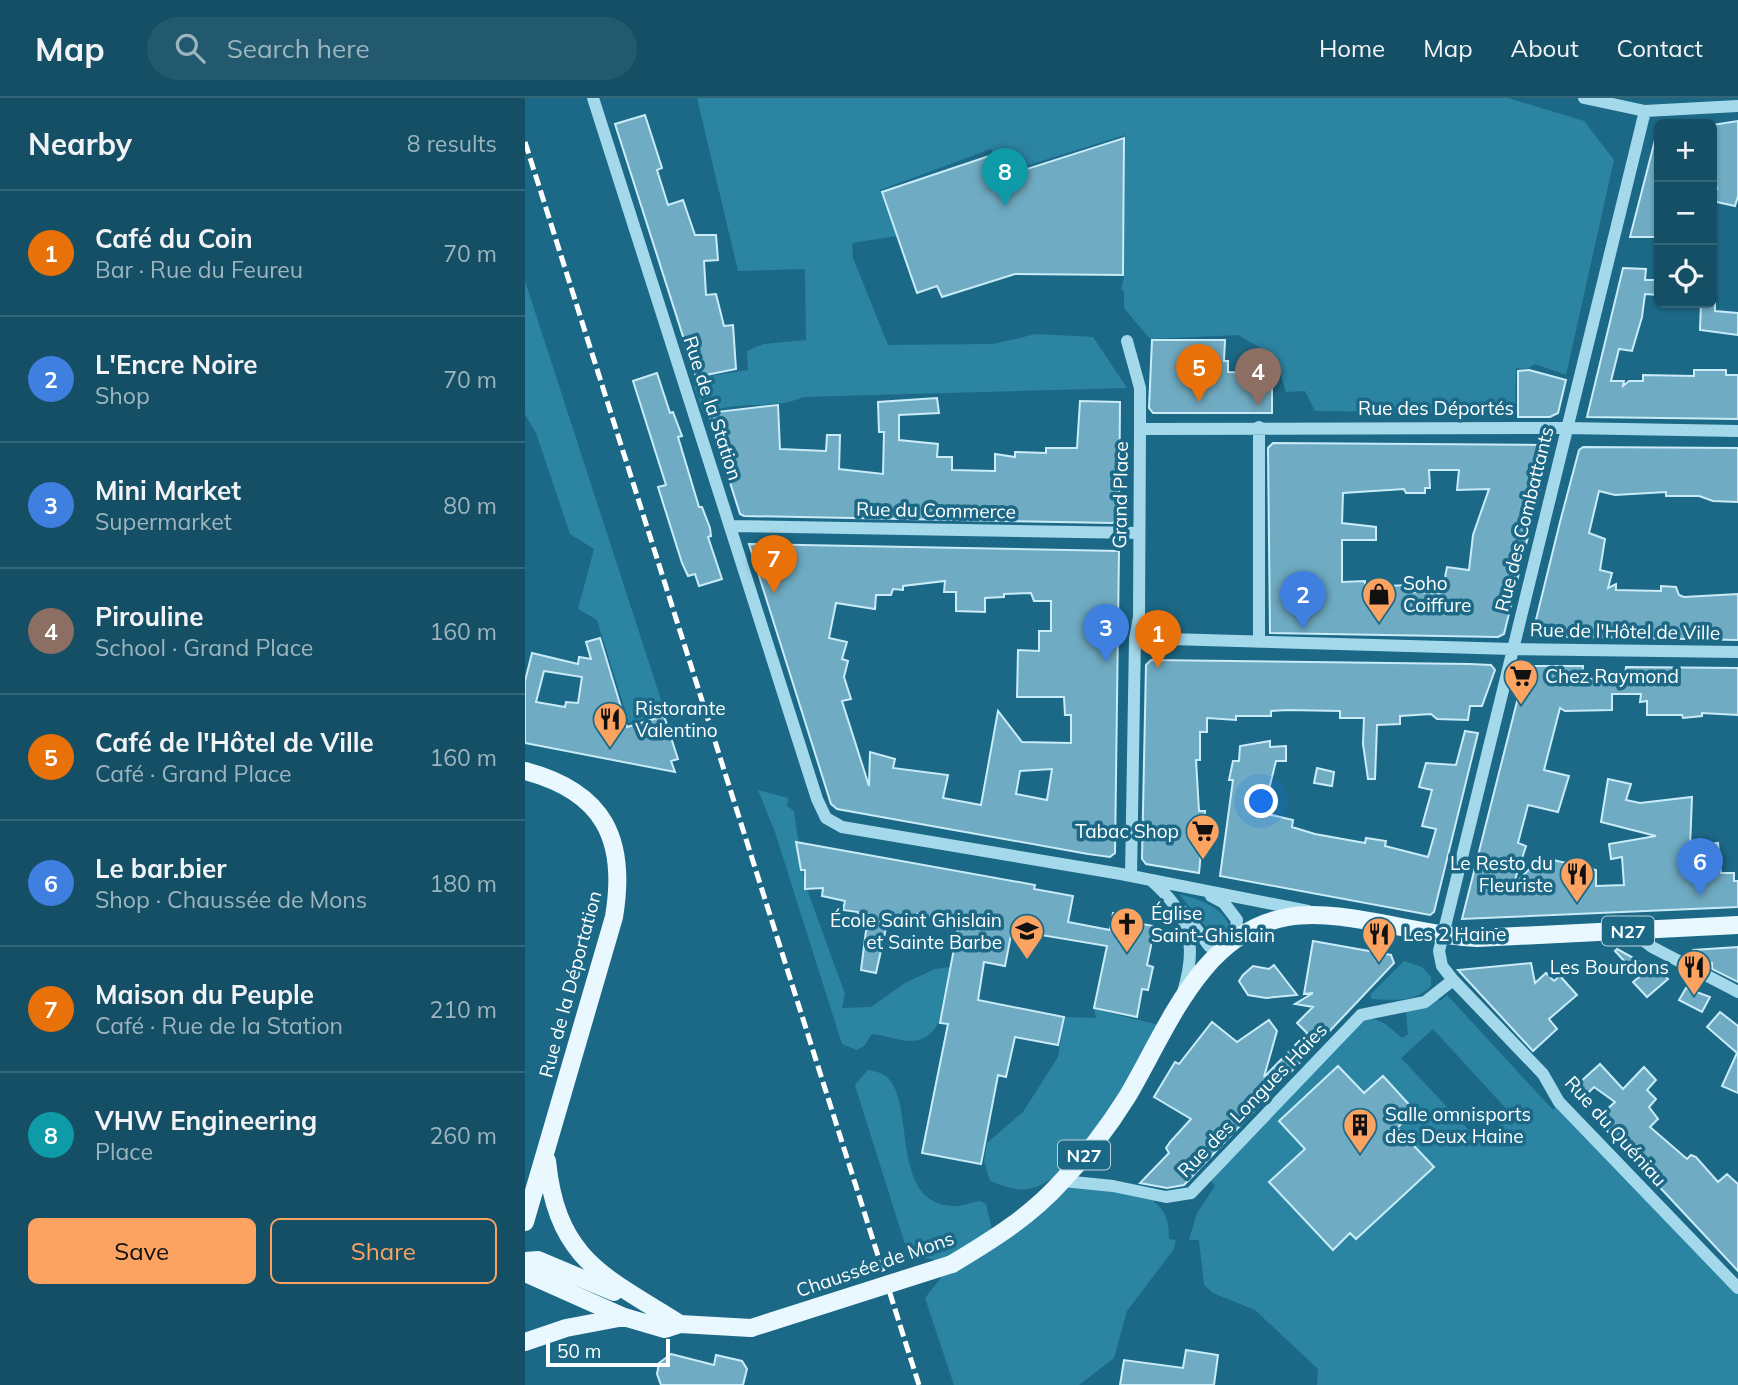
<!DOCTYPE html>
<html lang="en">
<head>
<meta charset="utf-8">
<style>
  body { margin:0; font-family:Mulish,sans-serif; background:#22596e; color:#f1f3f6 }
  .controls { position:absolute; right:21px; top:21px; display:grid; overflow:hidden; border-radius:10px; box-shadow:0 2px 5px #0004 }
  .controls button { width:63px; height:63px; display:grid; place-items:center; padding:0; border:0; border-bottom:2px solid #346679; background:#154f65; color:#f1f3f6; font:35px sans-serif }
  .scale { position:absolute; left:21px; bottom:18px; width:124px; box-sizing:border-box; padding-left:7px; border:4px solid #fff; border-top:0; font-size:19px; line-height:24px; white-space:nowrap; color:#fff; -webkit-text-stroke:5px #1c6987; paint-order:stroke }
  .you { position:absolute; left:737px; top:704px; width:24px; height:24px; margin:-18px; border:5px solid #fff; border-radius:50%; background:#1a73e8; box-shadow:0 0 0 10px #1a73e833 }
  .badge { display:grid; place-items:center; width:46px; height:46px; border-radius:50%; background:#fca362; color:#fff; font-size:23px; font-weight:700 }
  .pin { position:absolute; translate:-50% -58px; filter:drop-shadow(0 2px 4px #0008) }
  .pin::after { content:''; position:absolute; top:37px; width:24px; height:21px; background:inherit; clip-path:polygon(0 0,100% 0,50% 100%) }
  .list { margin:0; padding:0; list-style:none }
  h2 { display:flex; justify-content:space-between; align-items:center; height:91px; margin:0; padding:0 28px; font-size:30px }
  h2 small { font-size:23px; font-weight:400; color:#9db5bf }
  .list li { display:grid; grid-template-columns:46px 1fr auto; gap:21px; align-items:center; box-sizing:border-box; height:126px; padding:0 28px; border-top:2px solid #346679 }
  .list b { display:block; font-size:26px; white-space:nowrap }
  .list p { margin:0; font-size:23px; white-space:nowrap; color:#9db5bf }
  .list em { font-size:23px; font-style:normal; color:#9db5bf }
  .actions { display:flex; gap:14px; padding:21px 28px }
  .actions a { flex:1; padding:16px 0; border:2px solid #fca362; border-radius:10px; text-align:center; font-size:24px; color:#fca362 }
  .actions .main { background:#fca362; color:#111 }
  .icon { flex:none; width:38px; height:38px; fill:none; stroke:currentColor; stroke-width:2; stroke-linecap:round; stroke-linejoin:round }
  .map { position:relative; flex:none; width:1213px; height:1287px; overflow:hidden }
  header { display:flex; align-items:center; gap:42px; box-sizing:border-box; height:98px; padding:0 35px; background:#154f65; border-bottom:2px solid #346679 }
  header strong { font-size:33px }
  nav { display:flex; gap:38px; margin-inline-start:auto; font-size:24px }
  .search { width:490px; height:63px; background:#22596e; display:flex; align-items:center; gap:18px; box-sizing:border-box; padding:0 24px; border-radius:38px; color:#9db5bf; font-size:26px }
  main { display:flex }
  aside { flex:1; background:#154f65 }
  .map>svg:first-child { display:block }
</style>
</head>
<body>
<header>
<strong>Map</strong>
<div class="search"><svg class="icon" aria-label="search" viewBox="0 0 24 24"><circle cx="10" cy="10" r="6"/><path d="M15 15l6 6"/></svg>Search here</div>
<nav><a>Home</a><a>Map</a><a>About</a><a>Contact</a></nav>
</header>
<main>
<aside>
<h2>Nearby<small>8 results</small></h2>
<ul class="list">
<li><span class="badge" style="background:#e8710a">1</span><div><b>Café du Coin</b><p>Bar · Rue du Feureu</p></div><em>70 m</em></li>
<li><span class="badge" style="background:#3f7fe0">2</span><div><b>L'Encre Noire</b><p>Shop</p></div><em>70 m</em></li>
<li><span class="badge" style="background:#3f7fe0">3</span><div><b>Mini Market</b><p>Supermarket</p></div><em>80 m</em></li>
<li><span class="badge" style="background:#8d6e63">4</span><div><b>Pirouline</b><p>School · Grand Place</p></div><em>160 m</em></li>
<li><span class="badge" style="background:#e8710a">5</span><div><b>Café de l'Hôtel de Ville</b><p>Café · Grand Place</p></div><em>160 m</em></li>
<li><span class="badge" style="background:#3f7fe0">6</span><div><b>Le bar.bier</b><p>Shop · Chaussée de Mons</p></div><em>180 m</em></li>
<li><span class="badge" style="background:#e8710a">7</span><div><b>Maison du Peuple</b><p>Café · Rue de la Station</p></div><em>210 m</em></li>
<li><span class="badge" style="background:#0f9aa8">8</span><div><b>VHW Engineering</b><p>Place</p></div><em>260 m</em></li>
</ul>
<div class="actions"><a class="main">Save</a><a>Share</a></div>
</aside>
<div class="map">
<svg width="1213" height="1287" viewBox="0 0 1213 1287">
  <rect width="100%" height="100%" fill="#1c6987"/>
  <!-- green -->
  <path fill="#2c84a3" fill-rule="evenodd" d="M172,0H983L1059,23L1089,62L1041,277L1010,266L1002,271L991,270L990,316L790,313L780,293L761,294L750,258L713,237L625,241L599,210V193L596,192L599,179L600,37L475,76L466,51L355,92L372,138L327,145L328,160L363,247L468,246L511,236L568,239L602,290L278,299C249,313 209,301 179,316L169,289L172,280L223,272L222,253L238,246L281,242L280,171L213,173Z
    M0,183L140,614L104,625L72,522L53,511L69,451L45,436L11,335L0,316Z
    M233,692L263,700L262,708L269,713L279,783L320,896L317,910L346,909L380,885L410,871L425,869C421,895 421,943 385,943C373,943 360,937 347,936L339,948L332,952L317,946L250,734Z
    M654,796C673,801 699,809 705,830L694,838L686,835Z
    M879,863L897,869L906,879V888C890,905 867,902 847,901L845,897Z
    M922,897L1028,1012L1034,1004L1213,1190V1287H792L793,1271L730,1212L688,1195L679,1187L674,1142H664L672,1115L690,1088L682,1078L838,921C856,919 864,929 877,940L883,936L881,914L908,898L915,903ZM908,931L986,1016L956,1045L876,960Z
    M569,911L642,929C616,972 554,1084 502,1091C489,1093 477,1087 465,1083L459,1063L462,1045L498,1014L533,959L539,919L571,920Z
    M343,972C348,973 354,974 359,977C394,999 360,1111 433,1108C440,1107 448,1104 455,1103L461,1106L469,1141L538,1083L630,1098L629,1104C642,1113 644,1126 644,1141L651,1142L649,1151L602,1213L589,1260L554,1287H429L400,1200L427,1166L383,1156L330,987Z"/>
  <!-- building -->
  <path fill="#6fabc2" stroke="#c9ecf8" stroke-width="2" fill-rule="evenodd" d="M120,17L137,70L132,72L143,107L158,102L170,137H191L193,162L179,163L181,197L191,196L199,228L208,227L211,271L171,279L90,26Z
    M1213,23V98L1210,108L1187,103V90L1192,91L1187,69V27Z
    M599,40L598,177L490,176L417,199L412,188L392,195L357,94L467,57L474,80Z
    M1130,42H1134V139H1105Z
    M1098,170L1121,171L1120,182H1133V197L1120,196L1117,219L1107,253L1094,251L1086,283H1099L1098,288L1104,283H1118V277L1169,278V272H1201V277H1213V321L1062,319Z
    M1176,205H1190V213L1213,215V237L1175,232Z
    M627,242H700L699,263H703V274L747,275V315H628L624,310Z
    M1004,272L1041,282L1033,315L1025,319H993V273Z
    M132,275L145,315L148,314L157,338L153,339L174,409H177L185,430L186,438L183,439L197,481L174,488L170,476L163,478L157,465L133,389L141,387L108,283Z
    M412,300L414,315L374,317V342L413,346L412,359H427V372L470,373V356L490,359V354L521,355V350H552L555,303L595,304L594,419L588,425L219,418L215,416L183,315L253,307L255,351L301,353L302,337H315L314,371L358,376L359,334H354L353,304Z
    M748,345L1019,347L1024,353L979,536L973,539L745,535L743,350ZM904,372H934L932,392L964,391L948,437L944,472L922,469L917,495L886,494L883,493V487L840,489V483L817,484V442H851V429L817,425L818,395L879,391L881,395H900V390H905Z
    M1058,349L1213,350V404L1188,403L1174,398H1141V394L1090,397L1074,393L1064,435L1080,441L1075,472L1087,475L1083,490L1091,486V492L1136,493V488L1151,489L1154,497L1159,499L1213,496V542L1007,538L1035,424L1054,352Z
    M224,446L594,453L590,755L585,759L563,756L312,711L306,706ZM420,483L419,494H431V513L460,514V500L479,499V496L506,495L509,503H526V533H514V553L493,552L492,599H539L540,617H546V645L497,644L473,613L456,707L418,700L423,677L368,670L370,661L345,654L344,688L317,603L326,601L319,579L323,563L317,561L322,544L304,540L311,505L350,511L351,497H366L368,491L378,492V488ZM527,671L522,702L491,696L495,673Z
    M75,540L102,629L139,618L153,661L146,663L150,674L0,645V583L7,555L53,566L54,559L66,561L61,544ZM19,573L57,579L53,605L41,604L40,609L11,604Z
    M626,562L945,566L966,567L970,572L957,608H945L943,622L912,621L906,616L875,618V626L852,627L850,681H843L838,646L839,620H815V613L762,612L746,613V618H711V622L682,620V634H675V662H671L674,713H680L674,775L621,766L617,761L621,567Z
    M1004,568H1058L1057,582L1100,577L1101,569L1213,570V617L1177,615V618L1158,620L1157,617H1122V603L1115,604L1116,596H1087V612L1040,613L1035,610L1019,672L1044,678L1033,714L1003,707L993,745L1001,748L988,788L1016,759L1071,772V788L1099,787L1097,759L1086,761L1084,746L1131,738L1076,724L1083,681L1106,686L1101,702L1115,705L1167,699L1165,749L1193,745L1196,775H1209V783H1213V809L937,821L1000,572Z
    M940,633L953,635L909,814L905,817L695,778L708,682H704L708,663H714L715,648L745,643V649L761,648V663H751L738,715L768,722L767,729L790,736L840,745L841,740L861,743L860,748L903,759L911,731L897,728L907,692L894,689L901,665L931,667Z
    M792,670L809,674L807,688L789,685Z
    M271,744L510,787L509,791L548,798L543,824L585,832L588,815L601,818L600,823L634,829L631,843H627L622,867L628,869L623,892L617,891L612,919L569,910L582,848L487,832L480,868L459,864L453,902L539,919L533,947L490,939L481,979L473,977L456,1066L397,1055L423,926L415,925L434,824L392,816L385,823L363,821L351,875L336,872L342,825L331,823L333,814L318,812L320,803L297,798L298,790L280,791V772H276Z
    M788,843L866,857L869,865L659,1087L642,1090L615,1085L644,1055L641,1050L645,1044L666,1021L629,999L650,964L654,966L687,924L712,944L744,922L752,933L739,979L782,935L772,925L788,909L770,906L788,895L779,896Z
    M1213,849V884L1187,871V865L1178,866L1166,860L1168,852Z
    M1092,851L1136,875L1143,881L1122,899L1108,884L1114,879L1090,853Z
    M1006,865L1010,885L1021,875L1029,883L1035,878L1052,897L1024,921L1032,931L1008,953L933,872Z
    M749,867L772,897L741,900L723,897L714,883L718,877L728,868L744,871Z
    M1161,890L1185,899L1177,914L1154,902Z
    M1195,914L1213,928V995L1197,988L1212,955L1182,929Z
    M1075,966L1098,991L1119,969L1131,982L1122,992L1131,1001L1124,1009L1133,1021L1125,1029L1162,1061L1166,1057L1171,1059L1193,1084L1202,1076L1213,1086V1173L1071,1021L1090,1004L1069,989L1063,995L1054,985Z
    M813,968L839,995L858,978L890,1013L872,1030L909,1069L831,1141L825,1135L808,1152L744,1084L780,1051L754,1023Z
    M661,1252L693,1257L689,1287H595L599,1262L658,1270Z
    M146,1256L189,1267L191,1257L217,1263L222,1271L218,1287H136L132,1276L134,1265Z"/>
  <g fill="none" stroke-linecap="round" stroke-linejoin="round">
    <!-- minor -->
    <path stroke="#a4d9eb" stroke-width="12" d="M68,0L292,701L301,720L317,729L596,776L783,813
      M1059,0L1120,13L1213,8
      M1120,13L914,853L917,868L928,882L1018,976L1034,1004L1213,1190
      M602,243L615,290V331
      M734,329V544
      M206,428L614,435
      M610,540L987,551L1213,554
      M606,778L610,540L614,519L615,331L1041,330L1213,333
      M627,783C665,817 673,845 658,894
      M686,798L699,805L712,822L709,842
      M659,814L684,848L695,852
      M1107,833L1127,849L1213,894
      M538,1083L588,1088L641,1099L666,1095L836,917L900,904L928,882"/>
    <!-- major -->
    <path stroke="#e9f8ff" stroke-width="18" d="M0,673C79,694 102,741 89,819L0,1124
      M22,1063C32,1162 79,1178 155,1226
      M0,1163L13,1162L89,1194
      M427,1166C467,1142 506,1118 537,1083C561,1058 584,1028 602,999C642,932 676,834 763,819C816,809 894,838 952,840L1213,827
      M0,1175L99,1219L140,1231L155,1226L226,1230
      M0,1244L41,1230L99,1219"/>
    <!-- rail -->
    <path stroke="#fff" stroke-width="5" stroke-dasharray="12 5" stroke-linecap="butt" d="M0,44L394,1287"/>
    <!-- major-bridge -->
    <path stroke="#e9f8ff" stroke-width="18" d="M226,1230L427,1166"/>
  </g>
  <!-- icons -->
  <defs>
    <g id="shop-pin" transform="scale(1.75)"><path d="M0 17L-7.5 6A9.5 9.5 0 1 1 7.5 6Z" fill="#fca362" stroke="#1c6987"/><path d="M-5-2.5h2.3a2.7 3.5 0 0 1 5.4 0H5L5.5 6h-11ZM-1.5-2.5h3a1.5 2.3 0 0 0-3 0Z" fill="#111"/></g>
    <g id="supermarket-pin" transform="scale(1.75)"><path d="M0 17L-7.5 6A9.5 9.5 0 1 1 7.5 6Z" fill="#fca362" stroke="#1c6987"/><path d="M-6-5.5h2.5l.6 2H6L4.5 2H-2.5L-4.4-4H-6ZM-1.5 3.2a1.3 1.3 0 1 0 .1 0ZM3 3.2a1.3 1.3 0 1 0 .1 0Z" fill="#111"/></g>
    <g id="restaurant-pin" transform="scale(1.75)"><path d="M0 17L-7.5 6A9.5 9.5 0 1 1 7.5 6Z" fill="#fca362" stroke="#1c6987"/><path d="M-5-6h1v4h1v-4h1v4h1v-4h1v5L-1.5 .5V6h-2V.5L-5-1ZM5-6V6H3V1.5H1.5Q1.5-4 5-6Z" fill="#111"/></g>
    <g id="church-pin" transform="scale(1.75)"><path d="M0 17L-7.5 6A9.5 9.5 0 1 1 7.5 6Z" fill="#fca362" stroke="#1c6987"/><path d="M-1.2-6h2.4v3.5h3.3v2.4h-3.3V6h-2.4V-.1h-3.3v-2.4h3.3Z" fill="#111"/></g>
    <g id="school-pin" transform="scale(1.75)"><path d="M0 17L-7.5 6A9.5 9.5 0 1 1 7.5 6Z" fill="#fca362" stroke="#1c6987"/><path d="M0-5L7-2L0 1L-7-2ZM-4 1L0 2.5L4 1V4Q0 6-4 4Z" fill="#111"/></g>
    <g id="building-pin" transform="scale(1.75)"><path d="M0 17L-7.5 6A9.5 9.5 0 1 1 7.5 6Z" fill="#fca362" stroke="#1c6987"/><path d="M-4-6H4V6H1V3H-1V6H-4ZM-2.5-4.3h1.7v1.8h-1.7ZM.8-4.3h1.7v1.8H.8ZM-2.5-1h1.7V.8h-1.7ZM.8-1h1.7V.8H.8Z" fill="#111"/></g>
  </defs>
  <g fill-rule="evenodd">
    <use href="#shop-pin" x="854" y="496"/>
    <use href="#supermarket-pin" x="996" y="578"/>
    <use href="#restaurant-pin" x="85" y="621"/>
    <use href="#supermarket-pin" x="678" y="733"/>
    <use href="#restaurant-pin" x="1052" y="776"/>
    <use href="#church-pin" x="602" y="826"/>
    <use href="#school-pin" x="502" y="833"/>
    <use href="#restaurant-pin" x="854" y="836"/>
    <use href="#restaurant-pin" x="1169" y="869"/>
    <use href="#building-pin" x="835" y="1027"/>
  </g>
  <g text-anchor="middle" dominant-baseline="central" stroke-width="7" stroke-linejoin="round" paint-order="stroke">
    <!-- shield labels -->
    <g fill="#1c6987" stroke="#bbd2db" stroke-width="2">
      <rect x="1077" y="818.5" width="52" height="29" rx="5"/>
      <rect x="533" y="1042.5" width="52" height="29" rx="5"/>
    </g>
    <g font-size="18" font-weight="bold" fill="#fff">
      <text x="1103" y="833">N27</text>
      <text x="559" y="1057">N27</text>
    </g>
    <!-- street labels -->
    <g font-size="19" fill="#fff" stroke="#1c6987">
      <text transform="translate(188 310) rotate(72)">Rue de la Station</text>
      <text x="911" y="310">Rue des Déportés</text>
      <text transform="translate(595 397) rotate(-89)">Grand Place</text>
      <text transform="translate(411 412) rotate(1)">Rue du Commerce</text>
      <text transform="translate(999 421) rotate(-76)">Rue des Combattants</text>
      <text transform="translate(1100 533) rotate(1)">Rue de l'Hôtel de Ville</text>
      <text transform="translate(45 886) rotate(-75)">Rue de la Déportation</text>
      <text transform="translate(727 1002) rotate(-46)">Rue des Longues Haies</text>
      <text transform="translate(1091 1033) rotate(48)">Rue du Quéniau</text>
      <text transform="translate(350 1166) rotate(-19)">Chaussée de Mons</text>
    </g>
    <!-- poi labels -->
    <g font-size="19" fill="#fff" stroke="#1c6987" text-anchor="start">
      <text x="878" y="485">Soho<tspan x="878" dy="22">Coiffure</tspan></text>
      <text x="1020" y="578">Chez Raymond</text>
      <text x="110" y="610">Ristorante<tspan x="110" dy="22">Valentino</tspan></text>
      <text x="654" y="733" text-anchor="end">Tabac Shop</text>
      <text x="1028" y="765" text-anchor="end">Le Resto du<tspan x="1028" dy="22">Fleuriste</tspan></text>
      <text x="626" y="815">Église<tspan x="626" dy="22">Saint-Ghislain</tspan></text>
      <text x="477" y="822" text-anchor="end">École Saint Ghislain<tspan x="477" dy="22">et Sainte Barbe</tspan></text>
      <text x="878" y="836">Les 2 Haine</text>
      <text x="1144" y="869" text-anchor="end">Les Bourdons</text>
      <text x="860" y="1016">Salle omnisports<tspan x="860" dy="22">des Deux Haine</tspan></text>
    </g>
  </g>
</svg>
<div class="controls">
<button>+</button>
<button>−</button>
<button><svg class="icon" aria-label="locate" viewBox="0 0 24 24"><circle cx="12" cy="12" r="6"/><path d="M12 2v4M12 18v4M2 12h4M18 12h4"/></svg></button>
</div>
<div class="scale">50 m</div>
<div class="you"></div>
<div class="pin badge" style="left:633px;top:570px;background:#e8710a">1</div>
<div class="pin badge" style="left:778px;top:531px;background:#3f7fe0">2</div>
<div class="pin badge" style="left:581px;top:564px;background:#3f7fe0">3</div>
<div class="pin badge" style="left:733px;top:308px;background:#8d6e63">4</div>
<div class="pin badge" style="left:674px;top:304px;background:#e8710a">5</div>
<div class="pin badge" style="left:1175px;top:798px;background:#3f7fe0">6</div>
<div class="pin badge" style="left:249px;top:495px;background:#e8710a">7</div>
<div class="pin badge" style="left:480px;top:108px;background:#0f9aa8">8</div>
</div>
</main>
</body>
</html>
